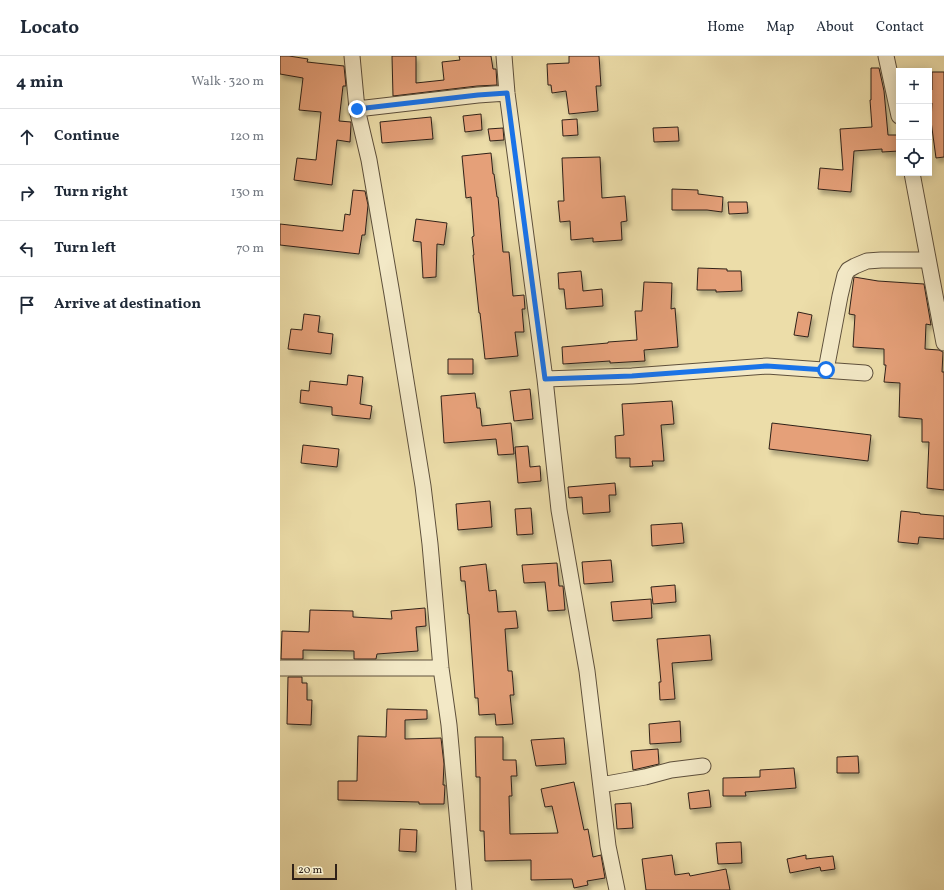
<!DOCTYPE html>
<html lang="en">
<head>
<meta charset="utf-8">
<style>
  body { margin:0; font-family:Vollkorn,serif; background:#f6f6f7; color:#1f2937 }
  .controls { position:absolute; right:12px; top:12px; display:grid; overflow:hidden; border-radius:0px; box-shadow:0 2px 10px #0003 }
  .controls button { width:36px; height:36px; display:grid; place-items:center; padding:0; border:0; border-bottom:1px solid #e0e1e3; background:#fff; color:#1f2937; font:20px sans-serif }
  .scale { position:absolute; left:12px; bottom:10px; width:45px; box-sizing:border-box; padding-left:4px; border:2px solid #2f2118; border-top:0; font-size:11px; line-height:14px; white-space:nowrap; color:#2f2118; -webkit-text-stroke:3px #f3e9c7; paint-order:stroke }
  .stop { position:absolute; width:12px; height:12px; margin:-9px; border:3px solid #1a73e8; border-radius:50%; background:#fff }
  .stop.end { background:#1a73e8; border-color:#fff; box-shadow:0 1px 4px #0008 }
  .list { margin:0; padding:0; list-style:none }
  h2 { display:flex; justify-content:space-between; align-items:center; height:52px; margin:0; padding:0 16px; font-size:17px }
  h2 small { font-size:13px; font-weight:400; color:#747a83 }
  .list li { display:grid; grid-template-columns:26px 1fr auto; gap:12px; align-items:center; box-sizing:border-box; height:56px; padding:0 16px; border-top:1px solid #e0e1e3 }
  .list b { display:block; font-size:15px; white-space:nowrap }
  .list em { font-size:13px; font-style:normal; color:#747a83 }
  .icon { flex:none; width:22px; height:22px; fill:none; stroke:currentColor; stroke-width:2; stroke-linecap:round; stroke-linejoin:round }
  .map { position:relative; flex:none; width:664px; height:834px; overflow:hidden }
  header { display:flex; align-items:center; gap:24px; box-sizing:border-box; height:56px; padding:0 20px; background:#fff; border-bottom:1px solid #e0e1e3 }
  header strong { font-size:19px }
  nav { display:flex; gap:22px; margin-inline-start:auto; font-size:14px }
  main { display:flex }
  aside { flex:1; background:#fff }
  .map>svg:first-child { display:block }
</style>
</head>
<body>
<header>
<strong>Locato</strong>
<nav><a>Home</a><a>Map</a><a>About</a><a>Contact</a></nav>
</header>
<main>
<aside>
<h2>4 min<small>Walk · 320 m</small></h2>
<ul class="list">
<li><svg class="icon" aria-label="ahead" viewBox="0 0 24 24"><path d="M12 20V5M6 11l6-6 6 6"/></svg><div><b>Continue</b></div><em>120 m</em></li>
<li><svg class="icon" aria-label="right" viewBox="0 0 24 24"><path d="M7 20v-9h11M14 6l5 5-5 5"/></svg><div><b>Turn right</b></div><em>130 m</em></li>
<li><svg class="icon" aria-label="left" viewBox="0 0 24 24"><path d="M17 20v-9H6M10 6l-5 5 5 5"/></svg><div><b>Turn left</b></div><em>70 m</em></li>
<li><svg class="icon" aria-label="arrive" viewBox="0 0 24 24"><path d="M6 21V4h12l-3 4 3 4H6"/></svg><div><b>Arrive at destination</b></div></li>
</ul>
</aside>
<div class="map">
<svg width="664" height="834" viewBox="0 0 664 834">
  <defs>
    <filter id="shadow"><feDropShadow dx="2.5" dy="4.5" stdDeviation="2" flood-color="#0004"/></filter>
  </defs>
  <rect width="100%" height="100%" fill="#ecdda9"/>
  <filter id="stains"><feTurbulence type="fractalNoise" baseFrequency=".005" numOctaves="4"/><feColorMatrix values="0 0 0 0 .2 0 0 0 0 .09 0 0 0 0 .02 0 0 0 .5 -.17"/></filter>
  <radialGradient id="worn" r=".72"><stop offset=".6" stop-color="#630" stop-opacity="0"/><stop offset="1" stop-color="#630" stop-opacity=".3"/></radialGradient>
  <!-- building -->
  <path fill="#e5a079" stroke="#2f2118" filter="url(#shadow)" d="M0,0H9L28,3L27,6L64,10L66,30H63L59,65L71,66V69L70,86L57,84L52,129L14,124L17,102L36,104L41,56L19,54L23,22L0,18Z
    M112,0H136V27L164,24L162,6L180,4L179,0H211L213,13H216L217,29L197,30L113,40Z
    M289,0H319L321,30H316L318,55L289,58L286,35L272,37L271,29H268L267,8L289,7Z
    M591,12H599L604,35L608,79H619V95L602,96V93L574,95L571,136L538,133L540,112L563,114L560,73L592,71L590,44H591Z
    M652,16H664V101L656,102L651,65L652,47H650V34H652Z
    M201,58L202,74L185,76L183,60Z
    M151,61L153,83L102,87L100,66Z
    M297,63L298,79L283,80L282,64Z
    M398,71L399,85L374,86L373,72Z
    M223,72L224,84L210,85L208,73Z
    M211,97L213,118H214L217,141H218L223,196H229L233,240L244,239L245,253H242L244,276H235L238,300L205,303L200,257H199L193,199H194L192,181L194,180L191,141L186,142L182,100Z
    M320,101L322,142L345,140L347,165L341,166L342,184L313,186V182L291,184L290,165L280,166L278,145H284L282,102Z
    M392,133L418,134V138L443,141L442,156L427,154H392Z
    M73,134L85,135L88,149L85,179H82L79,198L0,189V168L63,175L65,158L70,159Z
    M448,146H467L468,157L449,158Z
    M136,163L167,167L164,189L157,188L156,221L143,222L141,186L133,185Z
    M418,212L447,213V215H461L462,235L436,236V234H417Z
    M301,215L303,235L322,233L323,250L286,253L284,233H279L278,217Z
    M574,221L598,225L644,228L651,269L646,268L645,293L659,294L663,296L662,316H664V434L647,432L649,386H642V363L619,361L620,327L604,326L606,309H604V293L573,291L575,259L569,258Z
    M364,226L392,227L391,253L395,252L398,291L364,294L365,305L330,307V305L283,308L282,291L328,287V286L357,284L355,255H362Z
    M518,256L532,259L528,281L514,279Z
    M24,258L40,260L38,276L53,278L51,298L8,293L11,273L22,274Z
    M168,303H193V318H168Z
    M68,319L83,321L80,348L92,350L90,363L52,359V351L20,347L21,334L29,335L30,325L67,329Z
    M250,333L253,363L234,365L230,335Z
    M195,337L197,352H200L202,370L231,367L234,398L218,399L216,383L164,387L161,340Z
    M392,345L394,368L381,369L384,405H372L373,410L350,411V402H336L335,380L344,379L342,348Z
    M492,367L591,379L588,405L489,393Z
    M23,389L59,393L57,411L21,407Z
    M248,390L250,411L260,410L261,425L238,427L235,391Z
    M335,427L336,439H329L330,456L303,458L302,441L289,442L288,431Z
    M210,445L212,471L178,474L176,448Z
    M251,452L253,478L237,479L235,453Z
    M621,455L640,457V458L664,460V483L639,481L638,488L618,486Z
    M402,467L404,487L372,490L371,469Z
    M331,504L333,526L304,528L302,506Z
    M277,507L279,530H283L285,554L268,555L265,526L244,527L242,509Z
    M206,508L209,535L216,534L218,556L236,555L238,572L225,573L228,615H232L234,639H230L233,668L216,669L215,658L199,659L198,642H195L189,558H188L185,525H181L180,511Z
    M395,529L396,546L373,548L371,531Z
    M371,543L372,562L333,565L331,546Z
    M145,552L146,570L136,571L138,595L97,598L96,603H74V595L23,594V603H1L2,575L29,576L30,554L73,555V561L112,563L111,555Z
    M430,579L432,604L392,607L395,643L380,644L379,626H381L377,583Z
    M8,621H22V627H27V644H32L31,669L7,668Z
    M107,653L147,654V663L125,664V683L161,682L164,708L163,729H165L164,748H139V746L58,744V725H77L78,680L106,681Z
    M400,665L401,686L370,688L369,668Z
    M195,681H223V704H236L237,720H231L232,740H229L230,778L278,777L272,750L265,751L261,733L294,726L304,774L308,773L313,801L321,799L325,822L307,825L308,829L294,832L292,823L251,824V804L205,805L204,775H200V721H196Z
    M284,682L286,708L256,710L251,684Z
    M378,693L379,708L353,714L351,695Z
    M578,700L579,717H557V701Z
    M514,712L516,732L465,736L466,740H443V722L480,721V714Z
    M429,734L431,751L410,753L408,737Z
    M351,747L353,772L337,773L335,748Z
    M120,773L137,774L136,796L119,795Z
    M461,786L462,807L438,808L436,787Z
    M392,799L395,819L409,817L410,820L446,813L450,834H366L362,803Z
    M526,799V803L553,800L555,813L541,815L540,811L510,817L507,803Z"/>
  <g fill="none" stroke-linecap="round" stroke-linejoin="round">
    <!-- minor casing -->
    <g stroke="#5e503c" stroke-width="17">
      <path id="minor" d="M72,0L77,53L89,104L112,238L143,430L150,488L161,612L169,669L184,834
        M224,0L227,37L265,323L279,454L307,615L328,790L337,834
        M606,0L619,60
        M77,53L198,39L227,37
        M632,117L664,287
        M546,314L560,240L565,219L568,214L575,210L587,205L601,204H648
        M265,323L352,320L487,310L585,317
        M0,612H161
        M321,729L365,721L391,714L423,710"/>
    </g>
    <!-- minor -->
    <use href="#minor" stroke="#f3e9c7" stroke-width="15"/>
  </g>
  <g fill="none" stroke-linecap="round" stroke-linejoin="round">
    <!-- route -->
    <path stroke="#1a73e8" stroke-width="5" d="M77,53L198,39L227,37L265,323L352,320L487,310L546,314"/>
  </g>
  <rect width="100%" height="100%" filter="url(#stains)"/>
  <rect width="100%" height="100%" fill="url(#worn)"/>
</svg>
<div class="controls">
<button>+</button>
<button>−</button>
<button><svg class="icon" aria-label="locate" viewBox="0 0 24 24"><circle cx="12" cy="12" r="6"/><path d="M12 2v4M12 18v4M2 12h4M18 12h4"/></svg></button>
</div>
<div class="scale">20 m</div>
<div class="stop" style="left:546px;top:314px"></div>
<div class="stop end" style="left:77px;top:53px"></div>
</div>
</main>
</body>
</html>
